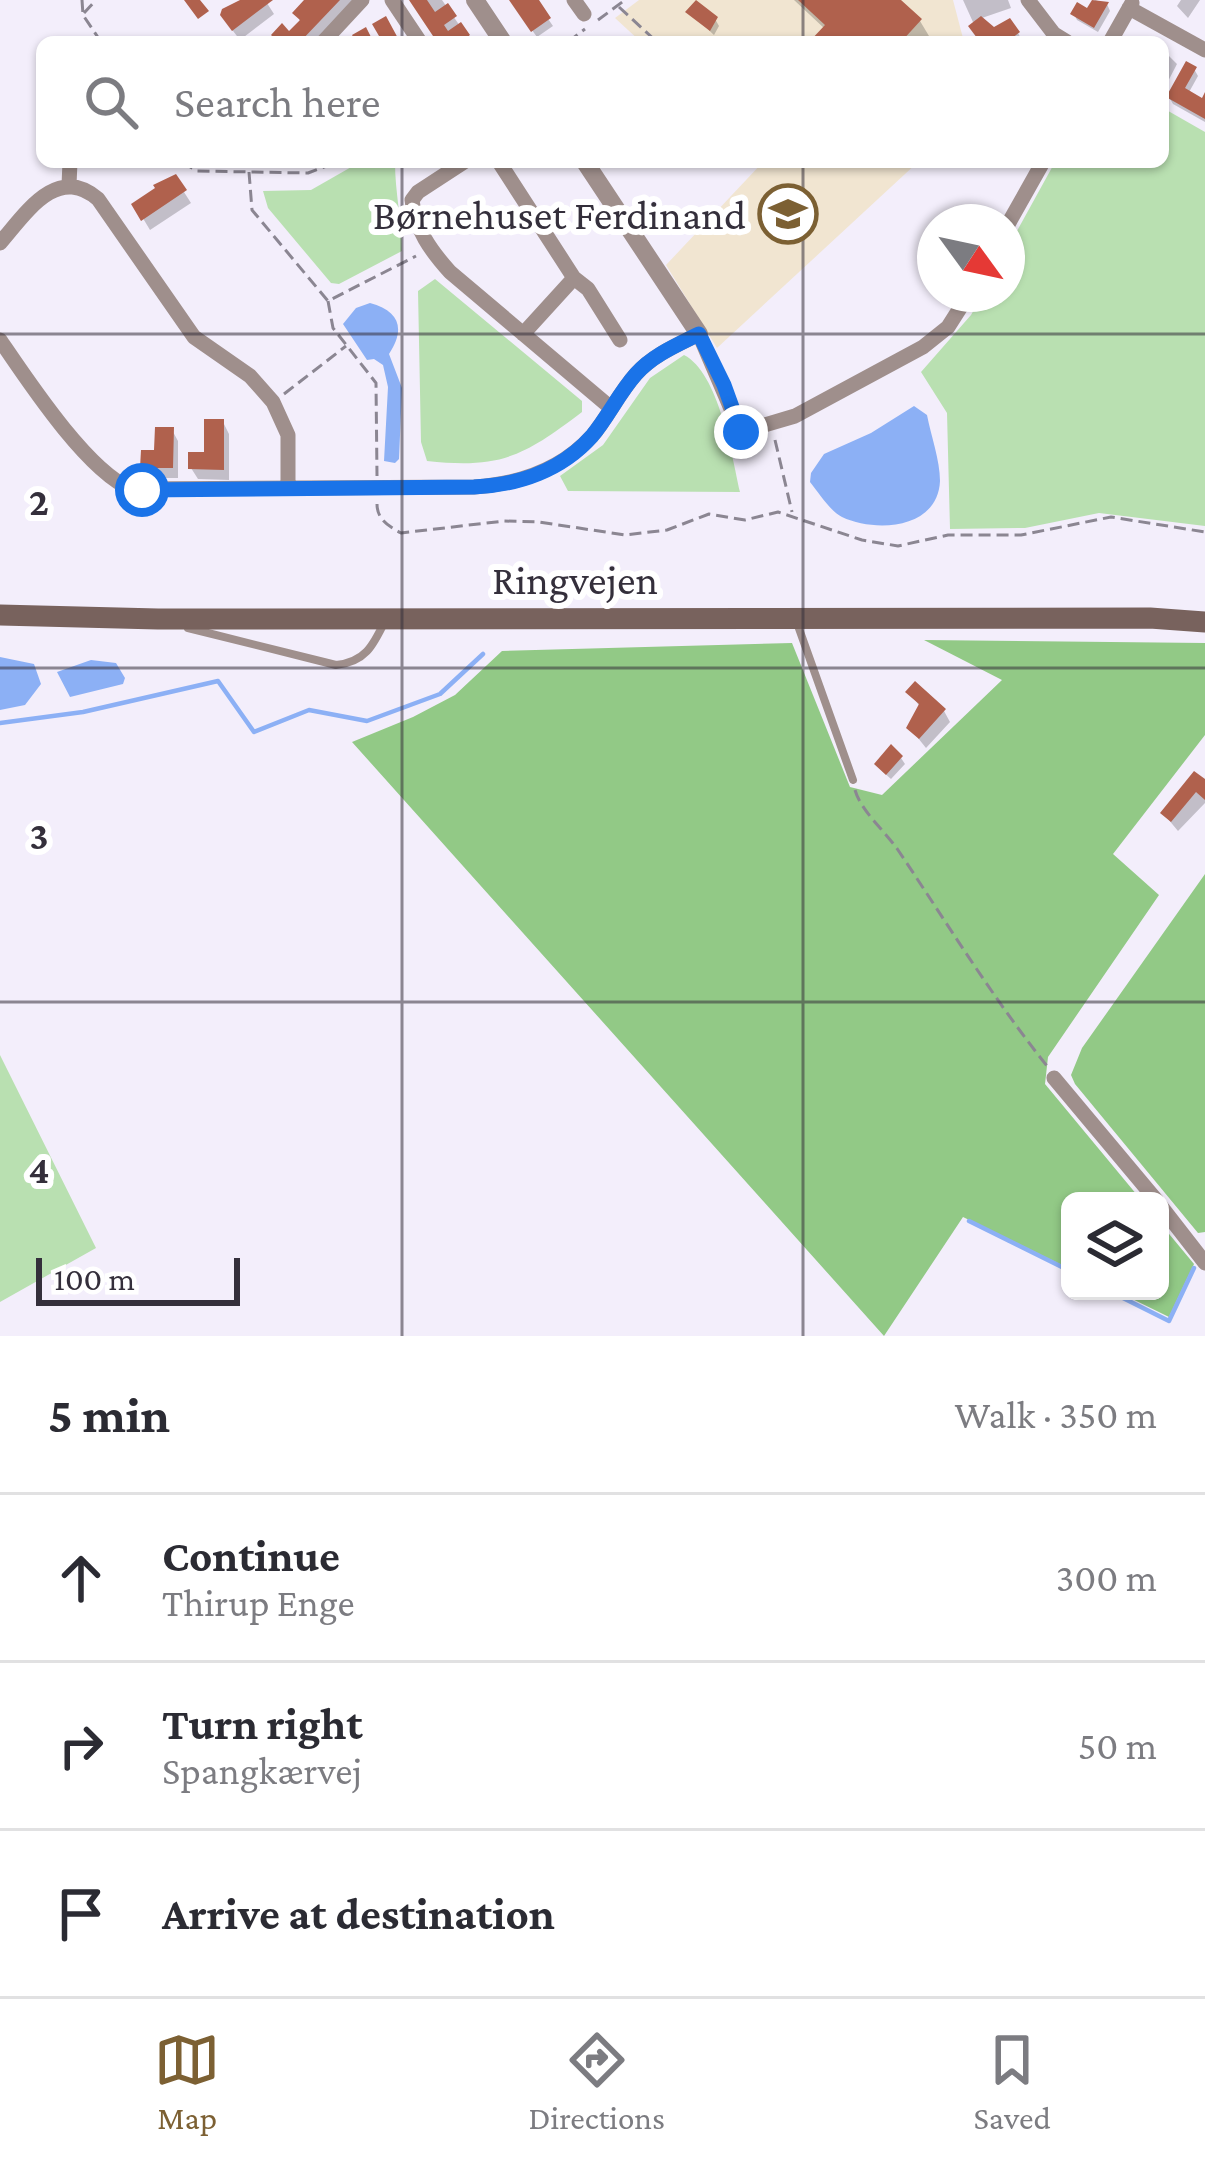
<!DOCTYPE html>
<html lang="en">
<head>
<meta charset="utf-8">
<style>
  body { margin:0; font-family:"Crimson Pro",serif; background:#f2f2f3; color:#2b2b33 }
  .controls { position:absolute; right:36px; bottom:36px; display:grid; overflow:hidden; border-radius:18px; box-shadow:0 3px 9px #0004 }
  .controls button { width:108px; height:108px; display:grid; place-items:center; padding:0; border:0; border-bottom:3px solid #e1e1e2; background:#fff; color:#2b2b33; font:60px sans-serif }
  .compass { position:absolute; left:917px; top:204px; width:108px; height:108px; border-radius:50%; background:#fff; box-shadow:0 3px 9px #0004; rotate:123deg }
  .scale { position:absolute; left:36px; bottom:30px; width:204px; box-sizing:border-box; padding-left:12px; border:6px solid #342f3b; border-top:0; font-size:33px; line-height:42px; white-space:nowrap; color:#342f3b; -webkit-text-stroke:9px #fff; paint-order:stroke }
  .stop { position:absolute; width:36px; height:36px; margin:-27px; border:9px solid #1a73e8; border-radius:50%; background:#fff }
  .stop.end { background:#1a73e8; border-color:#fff; box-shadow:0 3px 12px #0008 }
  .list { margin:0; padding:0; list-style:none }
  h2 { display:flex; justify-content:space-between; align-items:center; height:156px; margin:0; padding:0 48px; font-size:51px }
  h2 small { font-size:39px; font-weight:400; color:#7c7c81 }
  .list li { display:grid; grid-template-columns:78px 1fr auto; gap:36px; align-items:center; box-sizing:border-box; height:168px; padding:0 48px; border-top:3px solid #e1e1e2 }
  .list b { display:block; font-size:45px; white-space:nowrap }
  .list p { margin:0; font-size:39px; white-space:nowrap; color:#7c7c81 }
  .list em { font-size:39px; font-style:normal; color:#7c7c81 }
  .icon { flex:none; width:66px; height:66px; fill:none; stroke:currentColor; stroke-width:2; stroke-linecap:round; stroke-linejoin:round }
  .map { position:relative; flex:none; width:1205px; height:1336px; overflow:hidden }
  .search { position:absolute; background:#fff; box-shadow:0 3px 9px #0004; left:36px; right:36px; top:36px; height:132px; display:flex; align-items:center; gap:30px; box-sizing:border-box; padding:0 42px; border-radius:18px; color:#7c7c81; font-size:45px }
  .sheet { height:660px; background:#fff }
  nav { display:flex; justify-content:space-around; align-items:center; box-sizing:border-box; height:168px; border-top:3px solid #e1e1e2; background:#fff; font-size:33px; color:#7c7c81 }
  nav a { display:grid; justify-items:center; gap:6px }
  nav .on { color:#7c6033 }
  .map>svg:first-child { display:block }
</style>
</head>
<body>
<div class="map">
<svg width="1205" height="1336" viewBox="0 0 1205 1336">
  <rect width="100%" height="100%" fill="#f3eefb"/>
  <!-- education -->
  <path fill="#f1e5d1" d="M639,0H953L964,42H641L615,18Z
    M763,162H918L717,348L666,265Z"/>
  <!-- green -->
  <path fill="#b9e0b1" d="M1163,108L1205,132V526L1099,513L1025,528L950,529L947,413L921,372L971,315L983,294H1007V249L1055,162H1163Z
    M360,162H395C395,193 402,221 402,251L339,284L331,283L268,208L263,191L311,190Z
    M435,279L582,401V412C524,456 501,469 427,461L421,442L418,291Z
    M684,355C719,373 732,456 740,492L568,491L560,476L603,445L650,378Z
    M0,1055L96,1248L0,1302Z"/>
  <!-- forest -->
  <path fill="#92c986" d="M924,640L1205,643V735L1113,854L1159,895L1048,1057L1045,1084L1142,1201H1070V1269L963,1217L884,1336L352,742L413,717L455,695L502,651L792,643L850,787L882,795L1002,680Z
    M1205,874V1232L1198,1233L1075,1084L1071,1075L1082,1048Z
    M1160,1223L1194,1264L1169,1317L1116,1291H1160Z"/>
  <!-- water -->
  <path fill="#8cb0f5" d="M370,303C399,311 406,328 389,354L402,388L399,459L395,463L384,461L388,387L383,365L374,359L367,360L343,324L356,308Z
    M914,406L927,415C931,436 940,460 940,481C938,529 876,533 842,517C830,511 819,493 810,482L811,473L824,454L871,433Z
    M0,657L34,664L41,684L25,705L0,710Z
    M91,660L116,663L125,678L123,684L70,697L57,672Z"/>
  <!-- shadow -->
  <path fill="#0003" d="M245,0H265L274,14L240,40L230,27Z
    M308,0H365L326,42H278L301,23L296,13Z
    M412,0H442L471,42H440Z
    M510,0H535L553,26L537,37Z
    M794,0H897L920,21L929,36L923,42H813L825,29Z
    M963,0H1008L1011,8L979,19L993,30L1018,33L1023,42H982Z
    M1095,0L1107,4L1110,11L1098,32L1077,20L1074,14L1088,12Z
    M1181,0H1200L1188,18L1177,6Z
    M689,12L715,19L719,26L714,35Z
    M1167,54L1177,64L1163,91V61Z
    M1194,69L1198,76L1188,94L1203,102L1205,98V122L1173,104L1169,97Z
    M175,178L191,203L150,230L135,205Z
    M223,422L229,434V480L198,479L191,468L207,455Z
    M172,430L178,441V478H150L143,467Z
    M909,692L944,711L950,722L926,748L910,728L921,708Z
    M901,758L905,764L891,779L882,771Z
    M1205,783V803L1178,831L1163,813Z"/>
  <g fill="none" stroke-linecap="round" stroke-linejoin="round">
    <!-- stream -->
    <path stroke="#8cb0f5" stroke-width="4.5" d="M0,723L83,712L218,681L254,732L309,710L367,721L440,694L483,654
      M969,1221L1070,1271
      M1109,1291L1169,1321L1194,1268"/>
  </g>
  <!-- building -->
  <path fill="#b0614d" d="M184,0H200L209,11L198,19Z
    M240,0H273L232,31L220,15L222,9Z
    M304,0H340L300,42H278L271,35L282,23L289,31L300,20L292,13Z
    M409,0H427L435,12L448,3L457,16L444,25L448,31L461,22L470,35L461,42H437Z
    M509,0H539L551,18L531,32Z
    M696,0L718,17L710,31L685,12Z
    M798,0H901L922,19L901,42H809L825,25Z
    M1092,0L1109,2L1094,28L1070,14L1077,2L1087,8Z
    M386,16L400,42H356L352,35L366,27L372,39L379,36L372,24Z
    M981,16L994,27L1010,18L1020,32L1007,42H980L968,26Z
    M1186,61L1197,67L1185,88L1202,98L1205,92V119L1166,97Z
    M176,174L187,190L141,221L131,204L155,188L153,185Z
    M204,419H224V470L188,469V452H204Z
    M155,427H174L173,468H140L141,450H154Z
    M915,681L946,709L919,739L906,728L919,704L905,692Z
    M891,744L903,756L886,775L874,764Z
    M1194,771L1205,779V800L1196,792L1171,822L1160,813Z"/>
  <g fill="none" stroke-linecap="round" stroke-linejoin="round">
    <!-- path -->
    <path stroke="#8b8692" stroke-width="3" stroke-dasharray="12 6" stroke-linecap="butt" d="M82,0L83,15L101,42
      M619,7L657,42
      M84,13L96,0
      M598,20L625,0
      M568,42L585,29
      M182,162L197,171L308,173L337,162
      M249,172L252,210L328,301L416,256
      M328,301L333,328L376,383L377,476
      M284,394L346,346
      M775,440L792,512
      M377,504C377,519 388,526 401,533L504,521L539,522L625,535L667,530L709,514L745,520L778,512L862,540L898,546L948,535H1021L1111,517L1205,532
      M855,790C861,811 884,830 898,850C947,923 992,997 1047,1066"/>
    <!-- service -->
    <path stroke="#9f8f8c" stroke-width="8" d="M797,623L853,780
      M188,628L336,665C365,662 373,646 385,621"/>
    <!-- minor -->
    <path stroke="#9f8f8c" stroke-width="15" d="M392,0L420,42
      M574,0L584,14
      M1028,0L1054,34L1067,42
      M1129,8L1205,50
      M323,42L362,0
      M1110,42L1132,3
      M464,162L418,192L412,200C415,229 431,251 450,272L611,408
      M499,162L574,278L523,334
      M69,185L70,162
      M1007,226L1043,162
      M0,243C26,213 57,164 98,199L194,337L250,376L273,402L288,435V486
      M574,278L588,289L620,340
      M0,340C28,381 87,471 131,489L474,487C519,484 561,470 592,436C608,417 619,393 636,374C653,355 677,345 699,334L741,432L795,416L923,347L948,327L969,294
      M1054,1078L1157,1201
      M1160,1205L1205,1263"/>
    <!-- tertiary -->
    <path stroke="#9f8f8c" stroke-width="18" d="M475,0L503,42
      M585,162L699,334"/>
    <!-- secondary -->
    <path stroke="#78625d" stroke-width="21" d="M0,615L158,619L1150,618L1205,622"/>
  </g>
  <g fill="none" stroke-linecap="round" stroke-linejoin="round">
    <!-- route -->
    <path stroke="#1a73e8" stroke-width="15" d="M142,490L474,487C519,485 562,470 592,436C608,417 619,393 636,374C653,355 677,345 699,334L724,385L741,432"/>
  </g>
  <!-- grid -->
  <path fill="none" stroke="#342f3b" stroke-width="3" stroke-opacity="0.55" d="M402,0V42M803,0V42M402,162V1336M803,162V1336M0,334H1205M0,668H1205M0,1002H1205"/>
  <!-- icons -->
  <defs>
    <g id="school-ring" transform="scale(3)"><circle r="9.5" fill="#fff" stroke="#7c6033" stroke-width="1.5"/><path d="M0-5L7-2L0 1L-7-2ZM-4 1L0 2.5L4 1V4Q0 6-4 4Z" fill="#7c6033"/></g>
  </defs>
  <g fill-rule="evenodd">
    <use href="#school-ring" x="788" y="214"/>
  </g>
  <g text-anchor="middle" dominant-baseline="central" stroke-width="12" stroke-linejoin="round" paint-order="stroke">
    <!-- poi labels -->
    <g font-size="42" fill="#342f3b" stroke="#fff" text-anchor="end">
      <text x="746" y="214">Børnehuset Ferdinand</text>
    </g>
    <!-- street labels -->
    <g font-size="42" fill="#342f3b" stroke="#fff">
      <text x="575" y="579">Ringvejen</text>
    </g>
  </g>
  <g font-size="39" text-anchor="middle" font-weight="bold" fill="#342f3b" stroke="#fff" stroke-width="12" stroke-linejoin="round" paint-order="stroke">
    <text x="39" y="515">2</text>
    <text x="39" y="849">3</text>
    <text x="39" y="1183">4</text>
  </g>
</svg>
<div class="controls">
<button><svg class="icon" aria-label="layers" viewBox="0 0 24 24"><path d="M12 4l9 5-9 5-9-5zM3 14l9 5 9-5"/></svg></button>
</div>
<svg class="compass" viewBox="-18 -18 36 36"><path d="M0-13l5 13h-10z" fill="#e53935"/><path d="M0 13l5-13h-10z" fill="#7c7c81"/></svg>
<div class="scale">100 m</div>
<div class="stop" style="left:142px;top:490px"></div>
<div class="stop end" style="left:741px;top:432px"></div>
<div class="search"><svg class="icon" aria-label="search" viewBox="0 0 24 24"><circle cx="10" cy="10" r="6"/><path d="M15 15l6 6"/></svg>Search here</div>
</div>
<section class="sheet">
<h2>5 min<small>Walk · 350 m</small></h2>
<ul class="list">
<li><svg class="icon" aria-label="ahead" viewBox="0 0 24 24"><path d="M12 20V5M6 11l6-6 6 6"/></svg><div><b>Continue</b><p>Thirup Enge</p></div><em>300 m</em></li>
<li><svg class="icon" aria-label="right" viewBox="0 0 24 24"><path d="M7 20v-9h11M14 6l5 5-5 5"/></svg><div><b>Turn right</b><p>Spangkærvej</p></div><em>50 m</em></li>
<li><svg class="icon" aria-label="arrive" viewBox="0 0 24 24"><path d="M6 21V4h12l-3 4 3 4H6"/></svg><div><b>Arrive at destination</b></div></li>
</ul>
</section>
<nav>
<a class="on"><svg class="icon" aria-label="map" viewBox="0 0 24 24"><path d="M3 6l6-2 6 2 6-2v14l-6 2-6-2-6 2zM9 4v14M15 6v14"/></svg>Map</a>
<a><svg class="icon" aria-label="directions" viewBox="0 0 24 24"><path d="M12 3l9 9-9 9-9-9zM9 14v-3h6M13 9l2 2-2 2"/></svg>Directions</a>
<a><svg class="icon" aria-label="saved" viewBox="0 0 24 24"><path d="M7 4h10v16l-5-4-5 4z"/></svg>Saved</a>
</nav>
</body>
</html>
